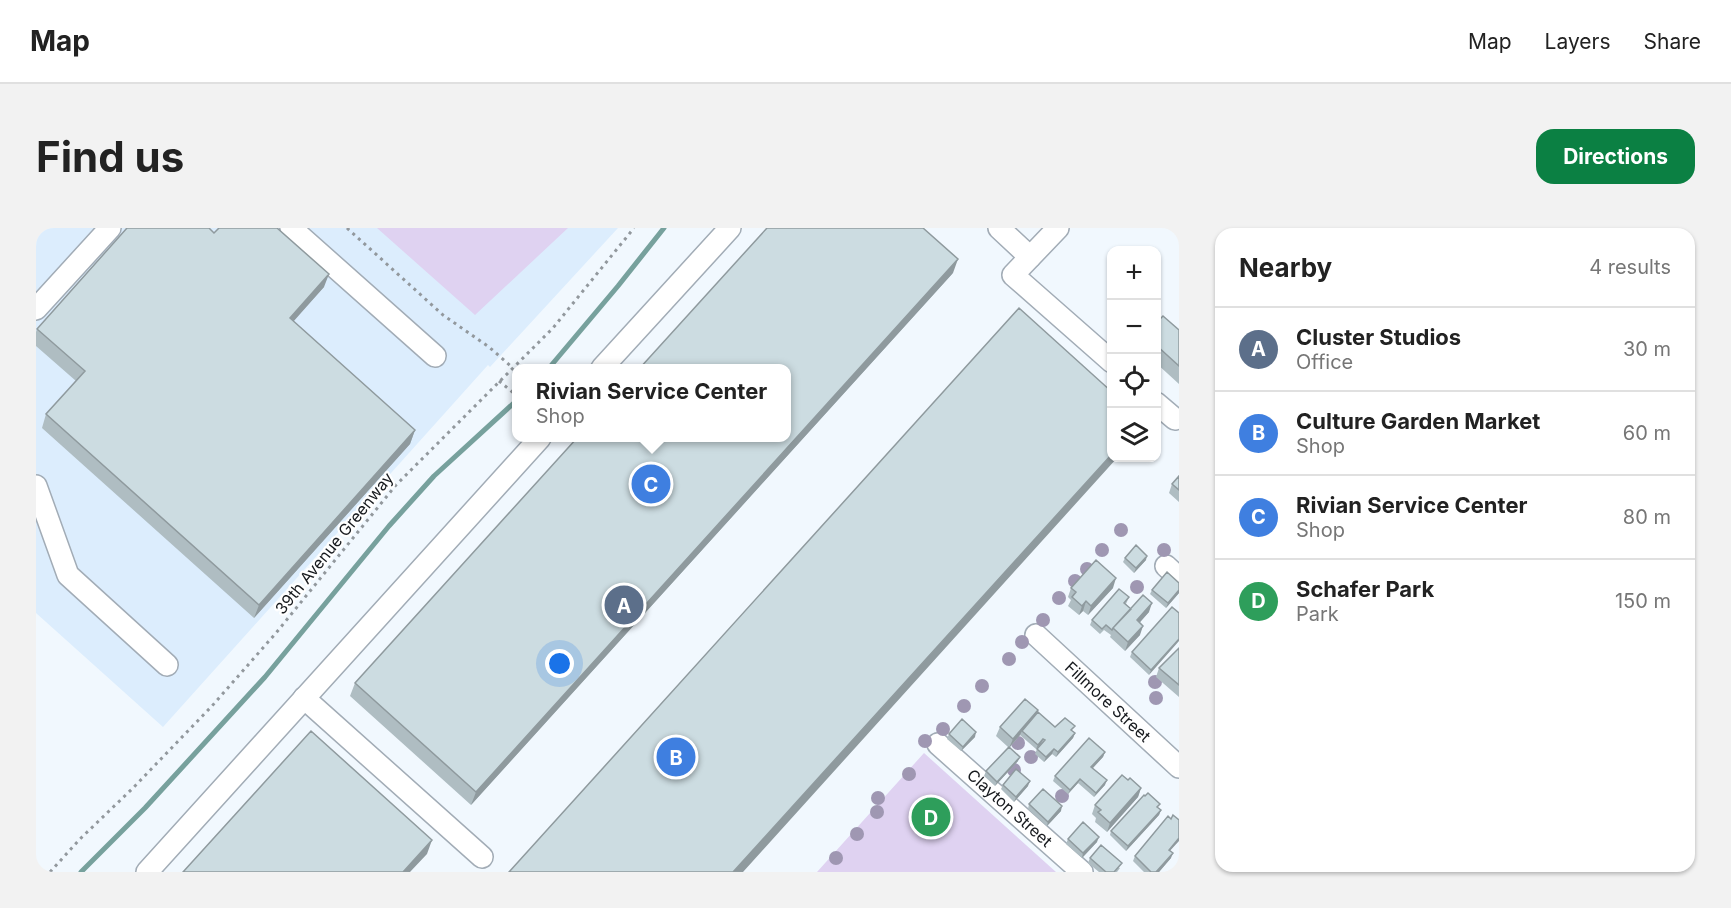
<!DOCTYPE html>
<html lang="en">
<head>
<meta charset="utf-8">
<style>
  body { margin:0; font-family:Inter,sans-serif; background:#f2f2f2; color:#222 }
  .controls { position:absolute; right:18px; top:18px; display:grid; overflow:hidden; border-radius:12px; box-shadow:0 2px 4px #0004 }
  .controls button { width:54px; height:54px; display:grid; place-items:center; padding:0; border:0; border-bottom:2px solid #e0e0e0; background:#fff; color:#222; font:30px sans-serif }
  .you { position:absolute; left:524px; top:436px; width:21px; height:21px; margin:-15px; border:4px solid #fff; border-radius:50%; background:#1a73e8; box-shadow:0 0 0 9px #1a73e833 }
  .badge { display:grid; place-items:center; width:39px; height:39px; border-radius:50%; background:#0b8043; color:#fff; font-size:20px; font-weight:700 }
  .pin { position:absolute; translate:-50% -50%; border:3px solid #fff; box-shadow:0 2px 6px #0006 }
  .popup { position:absolute; left:476px; top:136px; width:279px; height:78px; box-sizing:border-box; display:grid; place-content:center; border-radius:12px; background:#fff; filter:drop-shadow(0 2px 4px #0005); font-size:20px; white-space:nowrap; color:#767676 }
  .popup b { font-size:22px; color:#222 }
  .popup::after { content:''; position:absolute; left:50%; top:100%; margin-left:-12px; border:12px solid transparent; border-top-color:#fff }
  .list { margin:0; padding:0; list-style:none }
  h2 { display:flex; justify-content:space-between; align-items:center; height:78px; margin:0; padding:0 24px; font-size:26px }
  h2 small { font-size:20px; font-weight:400; color:#767676 }
  .list li { display:grid; grid-template-columns:39px 1fr auto; gap:18px; align-items:center; box-sizing:border-box; height:84px; padding:0 24px; border-top:2px solid #e0e0e0 }
  .list b { display:block; font-size:22px; white-space:nowrap }
  .list p { margin:0; font-size:20px; white-space:nowrap; color:#767676 }
  .list em { font-size:20px; font-style:normal; color:#767676 }
  .icon { flex:none; width:33px; height:33px; fill:none; stroke:currentColor; stroke-width:2; stroke-linecap:round; stroke-linejoin:round }
  .map { position:relative; flex:none; width:1143px; height:644px; overflow:hidden; border-radius:18px }
  header { display:flex; align-items:center; gap:36px; box-sizing:border-box; height:84px; padding:0 30px; background:#fff; border-bottom:2px solid #e0e0e0 }
  header strong { font-size:28px }
  nav { display:flex; gap:33px; margin-inline-start:auto; font-size:21px }
  .intro { display:flex; align-items:center; justify-content:space-between; box-sizing:border-box; height:144px; padding:0 36px }
  h1 { margin:0; font-size:42px }
  .button { padding:15px 27px; border-radius:18px; background:#0b8043; color:#fff; font-size:21px; font-weight:700 }
  main { display:flex; gap:36px; padding:0 36px }
  aside { flex:1; background:#fff; border-radius:18px; box-shadow:0 2px 4px #0004 }
  .map>svg:first-child { display:block }
</style>
</head>
<body>
<header>
<strong>Map</strong>
<nav><a>Map</a><a>Layers</a><a>Share</a></nav>
</header>
<div class="intro"><h1>Find us</h1><a class="button">Directions</a></div>
<main>
<div class="map">
<svg width="1143" height="644" viewBox="0 0 1143 644">
  <rect width="100%" height="100%" fill="#f1f8fe"/>
  <!-- built -->
  <path fill="#dcedfd" d="M0,0H582L454,139L452,137L127,499L0,385Z"/>
  <!-- green -->
  <path fill="#dfd2f1" d="M341,0H532L439,87Z
    M888,525L1020,644H781Z"/>
  <g fill="none" stroke-linecap="round" stroke-linejoin="round">
    <!-- stream -->
    <path stroke="#77a19d" stroke-width="5" d="M513,140L582,58L628,0
      M45,644L109,580L229,449L353,298L398,248L480,173"/>
    <!-- minor casing -->
    <g stroke="#a2acb6" stroke-width="24">
      <g id="minor">
        <path d="M255,0L399,128"/>
        <path d="M963,0L994,29"/>
        <path d="M1022,0L977,47L1076,134"/>
        <path d="M0,81L74,0"/>
        <path d="M566,140L694,0"/>
        <path d="M1120,175L1139,191"/>
        <path d="M0,258L32,347L131,437"/>
        <path d="M1130,338L1143,350"/>
        <path id="s1" d="M1000,407L1143,539"/>
        <path d="M268,470L446,629"/>
        <path id="s2" d="M902,516L1046,644"/>
        <path d="M111,644L504,210"/>
      </g>
    </g>
    <!-- path -->
    <path stroke="#92989d" stroke-width="3" stroke-dasharray="3 4.5" stroke-linecap="butt" d="M311,0L407,87L453,119L477,140
      M463,153L480,167
      M14,644L44,611L97,560L176,478L240,405L360,257L517,100L598,0"/>
    <!-- minor -->
    <use href="#minor" stroke="#fff" stroke-width="21"/>
  </g>
  <!-- trees -->
  <g fill="#9f97b2">
    <circle cx="1085" cy="302" r="7"/>
    <circle cx="1066" cy="322" r="7"/>
    <circle cx="1128" cy="322" r="7"/>
    <circle cx="1051" cy="341" r="7"/>
    <circle cx="1039" cy="353" r="7"/>
    <circle cx="1101" cy="359" r="7"/>
    <circle cx="1023" cy="370" r="7"/>
    <circle cx="1007" cy="392" r="7"/>
    <circle cx="986" cy="414" r="7"/>
    <circle cx="973" cy="431" r="7"/>
    <circle cx="1119" cy="454" r="7"/>
    <circle cx="946" cy="458" r="7"/>
    <circle cx="1120" cy="470" r="7"/>
    <circle cx="928" cy="478" r="7"/>
    <circle cx="907" cy="501" r="7"/>
    <circle cx="889" cy="513" r="7"/>
    <circle cx="982" cy="515" r="7"/>
    <circle cx="995" cy="529" r="7"/>
    <circle cx="978" cy="542" r="7"/>
    <circle cx="873" cy="546" r="7"/>
    <circle cx="1026" cy="568" r="7"/>
    <circle cx="842" cy="570" r="7"/>
    <circle cx="841" cy="584" r="7"/>
    <circle cx="821" cy="606" r="7"/>
    <circle cx="800" cy="630" r="7"/>
  </g>
  <!-- wall -->
  <path fill="#afbdc2" d="M178,5L288,59L257,93L379,202L374,216L218,390L6,200L10,186L40,153L0,118V104L1,101Z
    M917,45L435,577L314,468L319,455Z
    M1120,95L1143,102V156L1120,135Z
    M1143,248V274L1133,265L1136,256Z
    M1089,330L1110,332L1098,345L1087,334Z
    M1143,355V365L1130,380L1114,366L1116,362Z
    M1035,360H1077L1052,387L1047,383L1043,387L1032,378L1035,372L1032,369Z
    M1093,369L1090,376L1095,381L1113,384L1104,394V407L1089,423L1074,409L1075,407L1068,402L1064,406L1054,397L1056,392Z
    M1143,385L1113,447L1094,429L1096,424Z
    M1143,420V469L1120,449L1123,440Z
    M1000,487L1019,499L1037,503L1039,505L1037,510L1020,529L1016,526L1008,534L999,526L1001,521L1006,516L1000,521L984,507L974,519L982,533L959,558L948,548L950,543L972,519L960,508L964,499Z
    M913,506L939,509L925,523L911,511Z
    M1069,524L1067,529L1057,540L1069,557L1058,569L1042,555L1032,566L1017,553L1019,548Z
    M1092,552L1105,560L1102,569L1071,604L1059,594L1060,590L1056,586L1059,577Z
    M967,557L992,558L978,574L965,561Z
    M993,576L1025,583L1011,598L992,581Z
    M1123,580L1125,582L1123,587L1090,623L1074,607L1075,603Z
    M1032,611L1061,614L1046,630L1030,616Z
    M1134,623L1135,630L1123,644H1108L1097,633L1099,628Z
    M1054,630L1084,640L1081,644H1063L1052,635Z"/>
  <!-- shaded-wall -->
  <path fill="#8f9a9e" d="M922,31L917,45L435,577L440,564Z
    M293,46L288,59L249,103L254,90Z
    M379,202L374,216L218,390L223,377Z
    M1076,226V230H1081L707,644H697Z
    M1111,328L1110,332L1098,345L1100,340Z
    M1080,350L1077,360L1052,387L1055,378Z
    M1143,362V365L1130,380L1132,375Z
    M1050,373L1047,383L1043,387L1046,378Z
    M1116,375L1113,384L1098,401L1101,392Z
    M1107,398L1104,407L1089,423L1092,414Z
    M1143,411V413L1113,447L1115,442Z
    M1002,482L998,491L986,503L984,507L973,520L977,511Z
    M940,504L939,509L925,523L927,519Z
    M1039,505L1037,510L1020,529L1022,524Z
    M1007,511L1005,516L1000,521L1002,517Z
    M1018,521L1016,526L1008,534L1010,529Z
    M1069,524L1067,529L1053,544L1055,539Z
    M984,529L982,533L959,558L961,554Z
    M1044,551L1042,555L1032,566L1034,562Z
    M1071,552L1069,557L1058,569L1060,565Z
    M994,553L992,558L978,574L980,569Z
    M1105,560L1102,569L1071,604L1074,595Z
    M1026,578L1025,583L1011,598L1012,594Z
    M1125,582L1123,587L1090,623L1092,618Z
    M1063,609L1061,614L1046,630L1047,625Z
    M1143,610V613L1131,626L1133,622Z
    M396,612L391,626L374,644H367Z
    M1137,625L1135,630L1123,644H1120Z"/>
  <!-- building -->
  <path fill="#ccdce1" stroke="#8f9a9e" stroke-width="1.5" d="M91,0H173L178,5L183,0H241L293,46L254,90L379,202L223,377L10,186L49,143L1,101Z
    M731,0H887L922,31L440,564L319,455L541,210H750V141H603Z
    M983,80L1076,164V226L697,644H473Z
    M1127,88L1143,102V138L1120,117V95Z
    M1143,248V262L1136,256Z
    M1100,317L1111,328L1100,340L1089,330Z
    M1060,332L1080,350L1055,378L1050,373L1046,378L1036,369L1040,364L1035,360Z
    M1131,344L1143,355V362L1132,375L1116,362Z
    M1083,361L1093,369L1088,375L1095,381L1077,400L1076,402L1070,397L1066,401L1056,392Z
    M1107,367L1116,375L1101,392L1107,398L1092,414L1077,400Z
    M1136,379L1143,385V411L1115,442L1096,424Z
    M1143,420V457L1123,440Z
    M989,471L1002,482L977,511L964,499Z
    M1002,484L1019,499L1029,490L1039,498L1035,502L1039,505L1022,524L1018,521L1010,529L1001,521L1009,512L1007,511L1002,517L986,503Z
    M926,491L940,504L927,519L913,506Z
    M275,503L396,612L367,644H147Z
    M1053,510L1069,524L1055,539L1071,552L1060,565L1044,551L1034,562L1019,548Z
    M973,519L984,529L961,554L950,543Z
    M980,541L994,553L980,569L967,557Z
    M1086,547L1092,552L1094,550L1105,560L1074,595L1062,584L1065,582L1059,577Z
    M1007,561L1026,578L1012,594L993,576Z
    M1112,565L1124,576L1121,579L1125,582L1092,618L1075,603L1108,567L1109,568Z
    M1137,587L1143,592V610L1133,622L1137,625L1120,644H1115L1099,628L1132,588L1135,591Z
    M1047,594L1063,609L1047,625L1032,611Z
    M1065,617L1086,635L1078,644H1070L1054,630Z"/>
  <g text-anchor="middle" dominant-baseline="central" stroke-width="4.5" stroke-linejoin="round" paint-order="stroke">
    <!-- street labels -->
    <g font-size="16" fill="#16191d" stroke="#fff">
      <text transform="translate(298 315) rotate(-51)">39th Avenue Greenway</text>
      <text stroke="none"><textPath href="#s1" startOffset="98">Fillmore Street</textPath></text>
      <text stroke="none"><textPath href="#s2" startOffset="96">Clayton Street</textPath></text>
    </g>
  </g>
</svg>
<div class="controls">
<button>+</button>
<button>−</button>
<button><svg class="icon" aria-label="locate" viewBox="0 0 24 24"><circle cx="12" cy="12" r="6"/><path d="M12 2v4M12 18v4M2 12h4M18 12h4"/></svg></button>
<button><svg class="icon" aria-label="layers" viewBox="0 0 24 24"><path d="M12 4l9 5-9 5-9-5zM3 14l9 5 9-5"/></svg></button>
</div>
<div class="you"></div>
<div class="pin badge" style="left:588px;top:377px;background:#5c6f8a">A</div>
<div class="pin badge" style="left:640px;top:529px;background:#3f7fe0">B</div>
<div class="pin badge" style="left:615px;top:256px;background:#3f7fe0">C</div>
<div class="popup"><b>Rivian Service Center</b>Shop</div>
<div class="pin badge" style="left:895px;top:589px;background:#2e9e5b">D</div>
</div>
<aside>
<h2>Nearby<small>4 results</small></h2>
<ul class="list">
<li><span class="badge" style="background:#5c6f8a">A</span><div><b>Cluster Studios</b><p>Office</p></div><em>30 m</em></li>
<li><span class="badge" style="background:#3f7fe0">B</span><div><b>Culture Garden Market</b><p>Shop</p></div><em>60 m</em></li>
<li><span class="badge" style="background:#3f7fe0">C</span><div><b>Rivian Service Center</b><p>Shop</p></div><em>80 m</em></li>
<li><span class="badge" style="background:#2e9e5b">D</span><div><b>Schafer Park</b><p>Park</p></div><em>150 m</em></li>
</ul>
</aside>
</main>
</body>
</html>
